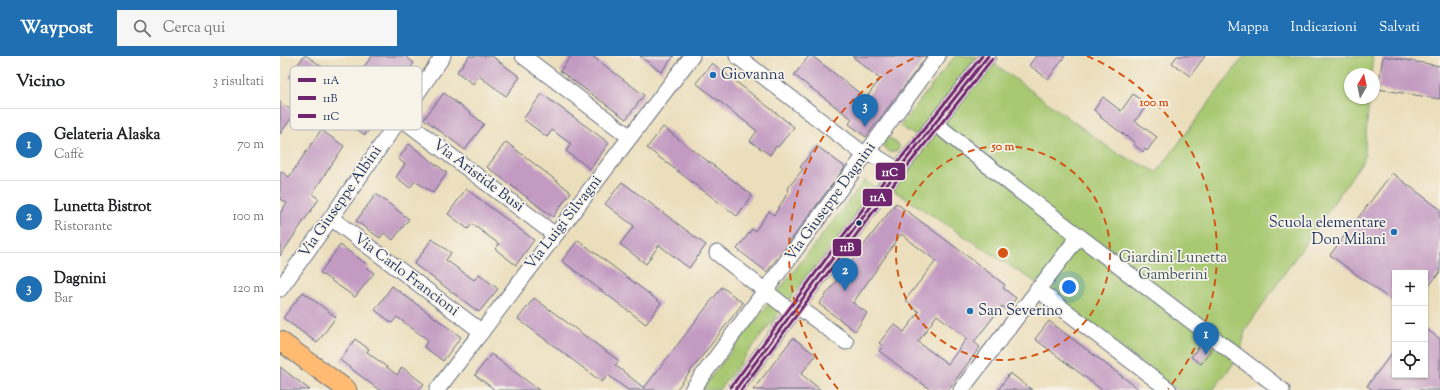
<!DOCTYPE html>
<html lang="it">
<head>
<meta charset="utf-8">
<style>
  body { margin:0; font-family:"Sorts Mill Goudy",serif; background:#f6f6f6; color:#202124 }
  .controls { position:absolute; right:12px; bottom:12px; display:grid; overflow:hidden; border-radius:0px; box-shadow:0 1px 3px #0004 }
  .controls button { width:36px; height:36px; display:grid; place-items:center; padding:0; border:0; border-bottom:1px solid #e0e0e0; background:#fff; color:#202124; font:20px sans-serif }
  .compass { position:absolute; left:1064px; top:12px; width:36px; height:36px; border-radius:50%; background:#fff; box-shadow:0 1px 3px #0004; rotate:9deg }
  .you { position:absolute; left:789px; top:231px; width:14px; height:14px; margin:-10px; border:3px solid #fff; border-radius:50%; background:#1a73e8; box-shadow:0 0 0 6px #1a73e833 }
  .badge { display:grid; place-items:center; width:26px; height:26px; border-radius:50%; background:#1f6fb2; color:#fff; font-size:13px; font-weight:700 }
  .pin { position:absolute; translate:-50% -33px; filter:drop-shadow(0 1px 2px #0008) }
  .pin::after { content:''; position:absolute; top:21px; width:14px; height:12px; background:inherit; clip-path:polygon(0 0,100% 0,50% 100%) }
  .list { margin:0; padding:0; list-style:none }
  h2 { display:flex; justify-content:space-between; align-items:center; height:52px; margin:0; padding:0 16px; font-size:17px }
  h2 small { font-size:13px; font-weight:400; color:#757577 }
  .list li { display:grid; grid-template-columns:26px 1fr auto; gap:12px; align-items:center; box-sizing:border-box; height:72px; padding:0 16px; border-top:1px solid #e0e0e0 }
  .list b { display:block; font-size:15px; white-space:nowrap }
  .list p { margin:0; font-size:13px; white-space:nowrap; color:#757577 }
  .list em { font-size:13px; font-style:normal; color:#757577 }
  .icon { flex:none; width:22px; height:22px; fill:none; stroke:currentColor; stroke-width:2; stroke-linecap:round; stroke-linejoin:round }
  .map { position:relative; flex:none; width:1160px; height:334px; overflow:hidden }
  header { display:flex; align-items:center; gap:24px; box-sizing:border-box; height:56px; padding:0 20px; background:#1f6fb2; color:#fff }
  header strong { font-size:19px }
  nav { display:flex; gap:22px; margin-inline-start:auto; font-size:14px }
  .search { width:280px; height:36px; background:#f6f6f6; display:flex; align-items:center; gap:10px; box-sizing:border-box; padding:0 14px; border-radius:0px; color:#757577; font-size:15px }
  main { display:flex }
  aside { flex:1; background:#fff }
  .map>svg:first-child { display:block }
</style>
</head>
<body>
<header>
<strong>Waypost</strong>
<div class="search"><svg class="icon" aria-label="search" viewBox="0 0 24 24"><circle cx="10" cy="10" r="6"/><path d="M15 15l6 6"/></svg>Cerca qui</div>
<nav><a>Mappa</a><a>Indicazioni</a><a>Salvati</a></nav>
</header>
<main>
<aside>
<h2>Vicino<small>3 risultati</small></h2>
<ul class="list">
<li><span class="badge">1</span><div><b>Gelateria Alaska</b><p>Caffè</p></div><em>70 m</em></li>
<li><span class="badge">2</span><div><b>Lunetta Bistrot</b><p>Ristorante</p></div><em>100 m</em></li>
<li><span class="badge">3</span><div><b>Dagnini</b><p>Bar</p></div><em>120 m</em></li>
</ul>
</aside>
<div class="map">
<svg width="1160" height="334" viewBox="0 0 1160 334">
  <rect width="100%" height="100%" fill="#f7f3e8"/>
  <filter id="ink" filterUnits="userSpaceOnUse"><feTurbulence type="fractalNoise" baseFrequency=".025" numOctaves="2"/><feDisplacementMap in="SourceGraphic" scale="8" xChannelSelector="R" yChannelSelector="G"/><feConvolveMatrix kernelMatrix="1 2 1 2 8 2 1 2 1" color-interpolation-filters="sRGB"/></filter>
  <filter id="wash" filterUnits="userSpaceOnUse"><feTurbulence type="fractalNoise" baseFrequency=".012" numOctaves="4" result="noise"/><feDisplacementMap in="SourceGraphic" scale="16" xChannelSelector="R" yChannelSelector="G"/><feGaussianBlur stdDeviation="0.9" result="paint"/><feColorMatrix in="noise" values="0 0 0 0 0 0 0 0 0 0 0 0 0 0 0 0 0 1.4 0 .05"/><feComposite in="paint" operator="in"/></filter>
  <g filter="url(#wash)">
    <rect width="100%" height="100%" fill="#ebdebb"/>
    <!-- green -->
    <path fill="#a8c972" stroke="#627c68" d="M675,0H697L636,80L620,70Z
      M964,0H1093L1091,18H1070V42H1089L1084,103L965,274L961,298L933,334H897L755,226L613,134L712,6L835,96L877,116Z
      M607,80L620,90L616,95L611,97L603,90L602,86Z
      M585,124L596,132L439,334H421Z"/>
    <g id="blocks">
      <!-- building -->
      <path fill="#c39bc2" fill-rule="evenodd" d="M24,0H27L52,18L35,40L9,21Z
        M92,0H125L134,7L115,36L83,12Z
        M189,0H212L240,21L226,40L199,20L193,28L177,16Z
        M291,0H312L364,39L346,63L280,15Z
        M360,0H394L381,16Z
        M529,0H532L586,42L600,23L572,0H647L586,81L569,68L572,63L514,19Z
        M756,0H785L768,23L749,9Z
        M897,0H925L910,20L892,7Z
        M1103,0L1160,10V43L1098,33Z
        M432,7L514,71L498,91L496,90L490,99L470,85L477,75L416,27Z
        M73,31L104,53L85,79L54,57Z
        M164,37L204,68L185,94L144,63Z
        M262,38L329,87L310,113L286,95L291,88L272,74L267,81L243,63Z
        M853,38L867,49L855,65L877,81L867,95L865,93L863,96L853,88L854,86L820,61L821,60L814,54L823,41L841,55Z
        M0,46L15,57L0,78Z
        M383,71L472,139L457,160L367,92Z
        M41,74L64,90L32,138L39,143L0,200V157L7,147L0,143V115L9,121Z
        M226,86L291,136L273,161L207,111Z
        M129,88L167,117L153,137L135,125L130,132L116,121L125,108L118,103Z
        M537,90L565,111L487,216L457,193L472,173L475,175L489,155L494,159L504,143L509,134L507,133L523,113L520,111Z
        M1112,117L1160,153V216L1145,235V217H1115V247L1050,199Z
        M342,126L426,189L409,212L379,189L366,208L340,188L354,170L325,148Z
        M186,133L254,184L236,209L215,193L219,188L192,168L188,173L168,158Z
        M96,138L129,163L113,184L104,177L100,182L76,165Z
        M616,147L678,193L725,229L723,232L736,242L727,254L722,250L694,286L700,291L668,334H651L599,295L603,290L599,287L614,268L624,276L639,256L625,244L656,205L621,178L573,247L587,257L575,275L539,248ZM657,259L687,282L668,308L638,286Z
        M152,183L171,197L166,204L194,224L199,218L218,233L199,256L134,208Z
        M298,184L381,247L366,268L282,205Z
        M60,189L88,209L87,212L94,217L75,241L40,217Z
        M112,230L181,281L163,305L144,291L148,284L117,261L112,267L95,254Z
        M442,231L463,247L396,334H348L328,319L322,326L238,263L254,242L339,305L335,309L364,332Z
        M23,236L56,261L37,287L3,262Z
        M769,265L860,334H822L755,283Z
        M1145,272L1160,283V334H1093L1087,330L1115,293V319H1145Z
        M513,282L536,299L521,318L541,334H473Z
        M75,283L89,293L87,296L117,319L122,311L144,328L139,334H99L60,304Z
        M922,287L931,294L921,308L911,301Z
        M211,298L259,334H215L195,319Z
        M0,311L30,334H0Z
        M730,317L752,334H718Z"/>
    </g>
  </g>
  <g filter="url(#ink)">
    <use href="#blocks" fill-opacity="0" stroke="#646c7f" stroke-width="1"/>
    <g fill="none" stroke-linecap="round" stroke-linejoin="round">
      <!-- minor casing -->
      <g stroke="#646c7f" stroke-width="17">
        <path id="minor" d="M243,0L350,81
          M457,0L585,99L595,100L618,114
          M121,62L275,179
          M656,68L737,133L1002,334
          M51,162L202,276
          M437,197L512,256
          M0,233L51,162L163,0
          M757,233L889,334
          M517,250L566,286
          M157,334L412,0
          M412,334L658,0
          M455,334L618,114L708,0
          M681,334L799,180"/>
      </g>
      <!-- major casing -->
      <g stroke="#646c7f" stroke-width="21">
        <path id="major" d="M0,285L67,334"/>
      </g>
      <!-- minor -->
      <use href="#minor" stroke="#fff" stroke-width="15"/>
      <!-- major -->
      <use href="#major" stroke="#febb71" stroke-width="19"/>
      <!-- bus-1 casing -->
      <g stroke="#f7f3e8" stroke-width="6">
        <path id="bus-1" d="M455,334L618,114L708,0"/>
      </g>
      <!-- bus-2 casing -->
      <g stroke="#f7f3e8" stroke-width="6">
        <path id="bus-2" d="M461,334L622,117L712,3"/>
      </g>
      <!-- bus-3 casing -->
      <g stroke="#f7f3e8" stroke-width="6">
        <path id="bus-3" d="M451,331L614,111L702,0"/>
      </g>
      <!-- bus-1 -->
      <use href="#bus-1" stroke="#70266f" stroke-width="3"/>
      <!-- bus-2 -->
      <use href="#bus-2" stroke="#70266f" stroke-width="3"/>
      <!-- bus-3 -->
      <use href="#bus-3" stroke="#70266f" stroke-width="3"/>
    </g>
  </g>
  <!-- distance rings -->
  <g fill="none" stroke="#d45514" stroke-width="2" stroke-dasharray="7 5">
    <circle cx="723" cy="197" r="107"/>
    <path d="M558 333A214 214 0 0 1 639 0M807 0A214 214 0 0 1 888 333"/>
  </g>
  <!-- markers -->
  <g fill="#1f6fb2" stroke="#f7f3e8" stroke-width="1.5">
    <circle cx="433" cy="19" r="4"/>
    <circle cx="1114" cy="176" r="4"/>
    <circle cx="690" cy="255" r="4"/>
  </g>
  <circle fill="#1b2f5e" stroke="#f7f3e8" stroke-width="1.5" cx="579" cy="167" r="3.5"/>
  <g text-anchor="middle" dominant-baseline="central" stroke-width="3.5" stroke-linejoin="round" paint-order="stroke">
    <!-- poi labels -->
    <g font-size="15" fill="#1b2f5e" stroke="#f7f3e8" text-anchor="start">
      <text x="441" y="19">Giovanna</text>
      <text x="1106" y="167" text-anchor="end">Scuola elementare<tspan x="1106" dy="17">Don Milani</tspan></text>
      <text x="698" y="255">San Severino</text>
    </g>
    <!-- street labels -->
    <g font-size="15" fill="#1b2f5e" stroke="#f7f3e8">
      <text transform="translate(198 120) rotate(37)">Via Aristide Busi</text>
      <text transform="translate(61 146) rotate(-55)">Via Giuseppe Albini</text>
      <text transform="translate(551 146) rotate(-54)">Via Giuseppe Dagnini</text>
      <text transform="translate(284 167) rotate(-52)">Via Luigi Silvagni</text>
      <text transform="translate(126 219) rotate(37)">Via Carlo Francioni</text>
    </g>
    <!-- park labels -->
    <g font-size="15" fill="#3e5663" stroke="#f7f3e8">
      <text x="893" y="202">Giardini Lunetta<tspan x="893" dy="17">Gamberini</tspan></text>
    </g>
  </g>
  <!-- legend -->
  <rect x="10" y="10" width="132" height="64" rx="6" fill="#f7f3e8" stroke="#b5b8bf" stroke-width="1"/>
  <rect x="18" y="22" width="18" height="4" fill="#70266f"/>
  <rect x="18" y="40" width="18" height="4" fill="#70266f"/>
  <rect x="18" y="58" width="18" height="4" fill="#70266f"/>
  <g font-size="11" fill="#1b2f5e">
    <text x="43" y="28">11A</text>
    <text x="43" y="46">11B</text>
    <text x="43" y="64">11C</text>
  </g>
  <circle cx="723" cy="197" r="6" fill="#d45514" stroke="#f7f3e8" stroke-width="2"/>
  <g font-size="12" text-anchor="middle" font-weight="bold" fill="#d45514" stroke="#f7f3e8" stroke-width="3.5" stroke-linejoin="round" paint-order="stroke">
    <text x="874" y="50">100 m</text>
    <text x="723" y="94">50 m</text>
  </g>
  <g stroke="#f7f3e8" stroke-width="1.5">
    <rect x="595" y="106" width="31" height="19" rx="4" fill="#70266f"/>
    <rect x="582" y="132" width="31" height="19" rx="4" fill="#70266f"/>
    <rect x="552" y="182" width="30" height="19" rx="4" fill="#70266f"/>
  </g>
  <g font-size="11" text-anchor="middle" font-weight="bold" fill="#fff">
    <text x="610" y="120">11C</text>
    <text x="598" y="145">11A</text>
    <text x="567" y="195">11B</text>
  </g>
</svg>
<div class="controls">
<button>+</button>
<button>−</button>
<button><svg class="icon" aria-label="locate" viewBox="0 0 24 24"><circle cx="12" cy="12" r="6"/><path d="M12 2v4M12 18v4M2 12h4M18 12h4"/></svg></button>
</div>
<svg class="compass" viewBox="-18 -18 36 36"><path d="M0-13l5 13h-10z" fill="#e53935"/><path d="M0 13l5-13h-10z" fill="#757577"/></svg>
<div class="you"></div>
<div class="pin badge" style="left:926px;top:299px">1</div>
<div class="pin badge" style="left:565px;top:235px">2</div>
<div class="pin badge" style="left:585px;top:71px">3</div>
</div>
</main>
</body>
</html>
